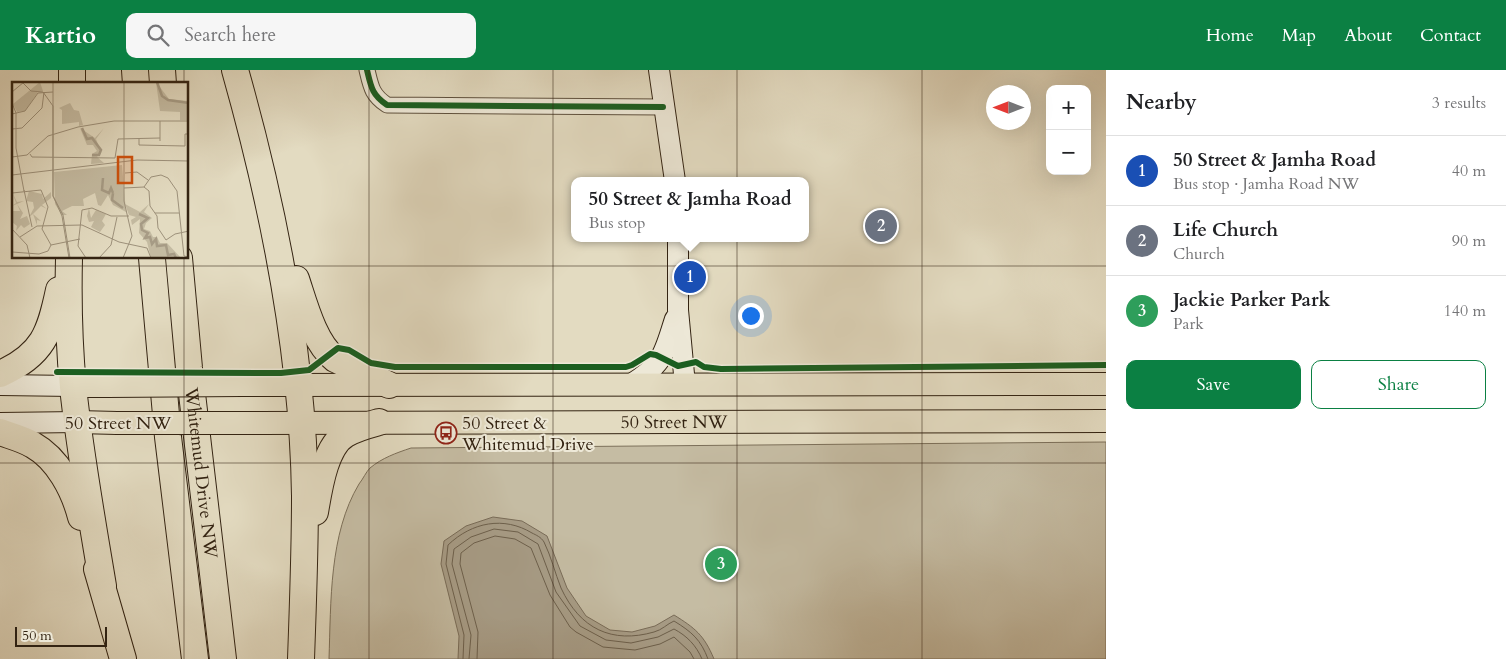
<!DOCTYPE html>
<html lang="en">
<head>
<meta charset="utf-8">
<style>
  body { margin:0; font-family:Cardo,serif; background:#f6f6f6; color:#202124 }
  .controls { position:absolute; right:15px; top:15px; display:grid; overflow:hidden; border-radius:10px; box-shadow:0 5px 20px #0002 }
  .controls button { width:45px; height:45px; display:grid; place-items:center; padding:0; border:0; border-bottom:1px solid #e0e0e0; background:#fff; color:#202124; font:25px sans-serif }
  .compass { position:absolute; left:986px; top:15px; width:45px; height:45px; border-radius:50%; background:#fff; box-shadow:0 5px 20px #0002; rotate:270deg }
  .scale { position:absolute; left:15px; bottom:12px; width:92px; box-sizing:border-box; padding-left:5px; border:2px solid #332312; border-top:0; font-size:14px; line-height:18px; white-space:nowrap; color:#332312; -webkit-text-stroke:4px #ede8d7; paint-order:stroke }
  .you { position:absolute; left:750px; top:245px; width:18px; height:18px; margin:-12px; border:4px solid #fff; border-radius:50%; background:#1a73e8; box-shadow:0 0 0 8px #1a73e833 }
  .badge { display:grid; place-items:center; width:32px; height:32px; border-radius:50%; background:#0b8043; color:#fff; font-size:16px; font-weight:700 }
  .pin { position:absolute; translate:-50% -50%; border:2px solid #fff; box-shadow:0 1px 5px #0006 }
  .popup { position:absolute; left:571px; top:107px; width:238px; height:65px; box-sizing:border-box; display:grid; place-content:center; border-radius:10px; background:#fff; filter:drop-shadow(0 1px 4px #0005); font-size:16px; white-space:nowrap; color:#757577 }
  .popup b { font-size:19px; color:#202124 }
  .popup::after { content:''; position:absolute; left:50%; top:100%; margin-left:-10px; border:10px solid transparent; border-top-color:#fff }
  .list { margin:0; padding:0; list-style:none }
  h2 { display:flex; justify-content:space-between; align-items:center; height:65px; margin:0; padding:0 20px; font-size:21px }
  h2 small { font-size:16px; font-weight:400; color:#757577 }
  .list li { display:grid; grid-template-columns:32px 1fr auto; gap:15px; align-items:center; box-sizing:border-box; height:70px; padding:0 20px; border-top:1px solid #e0e0e0 }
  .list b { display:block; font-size:19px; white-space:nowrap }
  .list p { margin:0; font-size:16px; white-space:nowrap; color:#757577 }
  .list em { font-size:16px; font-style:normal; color:#757577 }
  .actions { display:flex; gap:10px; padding:15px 20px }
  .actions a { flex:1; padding:11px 0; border:1px solid #0b8043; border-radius:10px; text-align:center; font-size:18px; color:#0b8043 }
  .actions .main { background:#0b8043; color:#fff }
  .icon { flex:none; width:28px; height:28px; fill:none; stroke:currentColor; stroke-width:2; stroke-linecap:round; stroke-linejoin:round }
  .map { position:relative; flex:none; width:1106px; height:589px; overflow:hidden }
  header { display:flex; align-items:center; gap:30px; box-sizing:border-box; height:70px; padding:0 25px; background:#0b8043; color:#fff }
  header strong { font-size:24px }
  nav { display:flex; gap:28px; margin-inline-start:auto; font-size:18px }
  .search { width:350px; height:45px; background:#f6f6f6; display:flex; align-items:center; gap:12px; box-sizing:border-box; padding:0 18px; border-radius:10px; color:#757577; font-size:19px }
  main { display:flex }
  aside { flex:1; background:#fff }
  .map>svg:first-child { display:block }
</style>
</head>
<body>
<header>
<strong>Kartio</strong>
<div class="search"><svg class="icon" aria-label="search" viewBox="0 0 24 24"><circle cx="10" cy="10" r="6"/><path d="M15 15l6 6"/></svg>Search here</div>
<nav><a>Home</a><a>Map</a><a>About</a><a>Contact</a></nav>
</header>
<main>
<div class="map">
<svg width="1106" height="589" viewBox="0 0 1106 589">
  <rect width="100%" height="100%" fill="#e3dbc1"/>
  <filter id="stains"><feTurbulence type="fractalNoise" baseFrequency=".004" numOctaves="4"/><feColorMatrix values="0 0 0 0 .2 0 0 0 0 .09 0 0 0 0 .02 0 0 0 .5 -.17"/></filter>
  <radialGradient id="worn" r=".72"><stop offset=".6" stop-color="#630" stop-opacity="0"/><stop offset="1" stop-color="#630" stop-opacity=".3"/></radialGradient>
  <!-- green -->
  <path fill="#c5bca3" stroke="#7c705a" d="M1106,372V589H329C331,532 329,464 359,414C363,409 366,402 370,398C382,388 396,383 411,378Z"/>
  <!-- water -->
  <path fill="#a79c86" stroke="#796c58" d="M493,447L522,451L547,466L567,518L586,546L610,560L632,562L655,556L674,545C695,558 704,565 714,589H458L459,566L441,494L444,471L466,456Z"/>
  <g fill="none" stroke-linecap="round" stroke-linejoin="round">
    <!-- shore -->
    <path stroke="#6d604c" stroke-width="1" d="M463,589L464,565L446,494L448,475C472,452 504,446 532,463C536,465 541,467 544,472C551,486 555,503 561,518C580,559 612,574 654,562C662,560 667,554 674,551C692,562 701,570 708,589
      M469,589L471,565L452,494L454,479L471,467L494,459L518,462L538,474L556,522L580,556L606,570L631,573L658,567L674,559C687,566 696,575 702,589
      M477,589L478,562L460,494L461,483L474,473L495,466L515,469L531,478L550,525L570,557L576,562L603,577L635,580L660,574L674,567L690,582L694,589"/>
    <!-- street casing -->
    <g stroke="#5f513e" stroke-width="17">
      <path id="street" d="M367,0C371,17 372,25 387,35L663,37"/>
    </g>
    <!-- secondary casing -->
    <g stroke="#332312" stroke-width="22">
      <path id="secondary" d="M659,0L675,111
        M678,168V240L685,315
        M0,315L73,316
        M630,315C664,293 663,286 675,249
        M0,353L78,352"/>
    </g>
    <!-- primary casing -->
    <g stroke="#332312" stroke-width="24">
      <g id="primary">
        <path d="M242,315L1106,314"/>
        <path d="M73,316H107"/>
        <path d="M78,352L117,353"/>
        <path id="s1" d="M246,353L1106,351"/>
      </g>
    </g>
    <!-- highway casing -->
    <g stroke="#332312" stroke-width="28">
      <g id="highway">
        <path d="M135,0L136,14"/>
        <path d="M162,0L163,14"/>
        <path d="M235,0C274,138 303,282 305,426C305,480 303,535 301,589"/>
        <path d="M72,14V0"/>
        <path d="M69,188C68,230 69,274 73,317C80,383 92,450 103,516"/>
        <path d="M152,188L168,367L195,589"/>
        <path id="s2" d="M179,188L189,298L223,589"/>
        <path d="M296,209C304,233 314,273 335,289L389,315"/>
        <path d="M0,304C43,285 50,263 59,220"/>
        <path d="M0,362C11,366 23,369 33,375C58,389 74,420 81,447"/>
        <path d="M315,442C319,419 325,376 346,364C356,358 368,355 379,352"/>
        <path d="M97,499L123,589"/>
      </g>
    </g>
    <!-- street -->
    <use href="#street" stroke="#ede8d7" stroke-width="15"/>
    <!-- secondary -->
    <use href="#secondary" stroke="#ede8d7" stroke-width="20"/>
    <!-- primary -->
    <use href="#primary" stroke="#e3dbc1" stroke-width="22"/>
    <!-- highway -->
    <use href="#highway" stroke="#e3dbc1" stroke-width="26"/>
    <!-- primary-bridge casing -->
    <g stroke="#332312" stroke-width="24" stroke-linecap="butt">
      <path id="primary-bridge" d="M107,316L242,315
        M117,353H246"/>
    </g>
    <!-- primary-bridge -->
    <use href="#primary-bridge" stroke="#e3dbc1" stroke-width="22"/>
    <!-- cycleway casing -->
    <g stroke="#ede8d7" stroke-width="9">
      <path id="cycleway" d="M367,0C371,17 372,25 387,35L663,37
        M57,302L281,303L309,300L338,278L349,280L371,293L395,297H626L632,295L650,284L656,285L678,296L696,292L704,297L721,299L1106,295"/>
    </g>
    <!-- cycleway -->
    <use href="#cycleway" stroke="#1b5e20" stroke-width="6"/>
  </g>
  <!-- grid -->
  <path fill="none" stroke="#332312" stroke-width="1" stroke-opacity="0.55" d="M184,0V14M369,0V589M553,0V589M737,0V589M922,0V589M184,188V589M0,196H1106M0,393H1106"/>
  <!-- icons -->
  <defs>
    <g id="bus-ring" transform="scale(1.125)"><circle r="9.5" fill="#ede8d7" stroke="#8f2418" stroke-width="1.5"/><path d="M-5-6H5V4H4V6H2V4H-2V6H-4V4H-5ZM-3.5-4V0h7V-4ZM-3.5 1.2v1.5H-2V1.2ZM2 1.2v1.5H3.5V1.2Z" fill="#8f2418"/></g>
  </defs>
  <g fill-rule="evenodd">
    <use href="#bus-ring" x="446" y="363"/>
  </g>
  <g text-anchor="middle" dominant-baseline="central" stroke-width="4" stroke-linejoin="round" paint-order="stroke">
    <!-- street labels -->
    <g font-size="18" fill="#332312" stroke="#ede8d7">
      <text stroke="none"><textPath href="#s1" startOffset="428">50 Street NW</textPath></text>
      <text x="118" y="353">50 Street NW</text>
      <text stroke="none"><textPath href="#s2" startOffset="216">Whitemud Drive NW</textPath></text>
    </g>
    <!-- poi labels -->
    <g font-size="18" fill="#332312" stroke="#ede8d7" text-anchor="start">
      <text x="462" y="353">50 Street &amp;<tspan x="462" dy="21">Whitemud Drive</tspan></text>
    </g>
  </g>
  <!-- overview -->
  <g transform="translate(12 12)">
    <rect width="176" height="176" fill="#e3dbc1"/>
    <path d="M28,0L31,9L26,10L13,29L5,30L1,22ZM144,0L157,17L176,19V38H168V30L148,29ZM58,21L62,28L67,29L71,43L67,44V40L50,42V28L47,26ZM68,46L83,56L92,46L84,57L89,70L85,75L92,81L79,82L80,72L85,69L81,63H75ZM110,83L114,130L101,123L96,113L89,124L86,123L83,111L71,117L72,124H60L50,129L55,133H50L43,122L42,90ZM17,109L30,112L31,117L39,110V116L30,123L35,127L29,124L21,132L29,139L25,138V143L21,132L17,135L22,126L21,120L14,119ZM1,112L5,120L12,119L5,122L11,131L8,137L15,134L18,142L12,146L9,143L4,149L5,144L0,140V129H8L5,122L0,124L4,121ZM113,122L128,130L137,122L132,130L140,136L134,141L132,147L138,149L141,155H145L148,161H155L169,176H139L135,160L127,151L128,137L120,143L119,138L124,135L117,133ZM77,126L79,136L84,128L94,132L90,139L93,143L88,150L79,145L82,139L77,140L75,134Z" fill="#c5bca3"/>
    <path fill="none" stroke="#a79c86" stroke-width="2.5" d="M145,0L150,14L156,18L177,21M70,46L75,57L80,56L89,68L87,73H80M91,96L90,108L97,111L99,106L101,111M101,111L100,118L111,126M127,132L136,136L129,142L130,148L136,151L133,156L138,155L140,162L144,157L145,164L154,163L156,173L162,172L164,176"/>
    <path fill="none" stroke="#9d917b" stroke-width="1" d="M10,0L19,9L31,10L41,24V114L51,133L58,176M41,0V114L50,134L57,176M0,10L12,0M0,21L4,31V66L12,109M0,32L13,29L26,11L41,10M148,39V59M0,47L10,46L30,26L32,10M127,57V63L173,64V52H177M18,72L20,75L103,76L106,57L148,56M0,75L15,73L36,54L66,45L102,39H177M113,91L125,90L136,98M0,93L125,78L177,79M132,105L139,95L149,93L156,96L165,109L172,174L177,175M132,105L137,109L138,124L145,134L146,146L154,158L163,152L177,149M112,106L132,105M12,108L20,145M0,111L29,108L36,125L30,147L39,163M143,131H167M0,147L15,163L18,176M8,155L25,144L70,143L107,160L135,166L139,176M39,163L68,157M0,170L27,172L36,169L39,163M74,176L66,164L70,128L80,126L99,134H117M87,176L99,163L105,135M111,176L120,154L112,119V0"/>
    <path fill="#cd510d" fill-opacity="0.15" stroke="#cd510d" stroke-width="2.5" d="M106,75H120V101H106Z"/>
    <rect width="176" height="176" fill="none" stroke="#332312" stroke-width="2.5"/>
  </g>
  <rect width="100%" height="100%" filter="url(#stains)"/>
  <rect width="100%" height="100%" fill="url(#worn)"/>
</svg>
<div class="controls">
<button>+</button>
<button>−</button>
</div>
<svg class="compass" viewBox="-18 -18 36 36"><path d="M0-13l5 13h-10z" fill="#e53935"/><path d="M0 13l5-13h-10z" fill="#757577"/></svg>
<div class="scale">50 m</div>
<div class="you"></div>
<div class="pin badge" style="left:690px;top:207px;background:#1a4fb4">1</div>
<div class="popup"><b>50 Street &amp; Jamha Road</b>Bus stop</div>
<div class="pin badge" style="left:881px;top:156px;background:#6b7280">2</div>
<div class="pin badge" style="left:721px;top:494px;background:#2e9e5b">3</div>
</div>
<aside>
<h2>Nearby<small>3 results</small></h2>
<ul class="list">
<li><span class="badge" style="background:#1a4fb4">1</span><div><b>50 Street &amp; Jamha Road</b><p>Bus stop · Jamha Road NW</p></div><em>40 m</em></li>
<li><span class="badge" style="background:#6b7280">2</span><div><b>Life Church</b><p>Church</p></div><em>90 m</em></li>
<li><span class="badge" style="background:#2e9e5b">3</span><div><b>Jackie Parker Park</b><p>Park</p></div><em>140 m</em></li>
</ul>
<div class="actions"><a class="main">Save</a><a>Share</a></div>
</aside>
</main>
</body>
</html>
